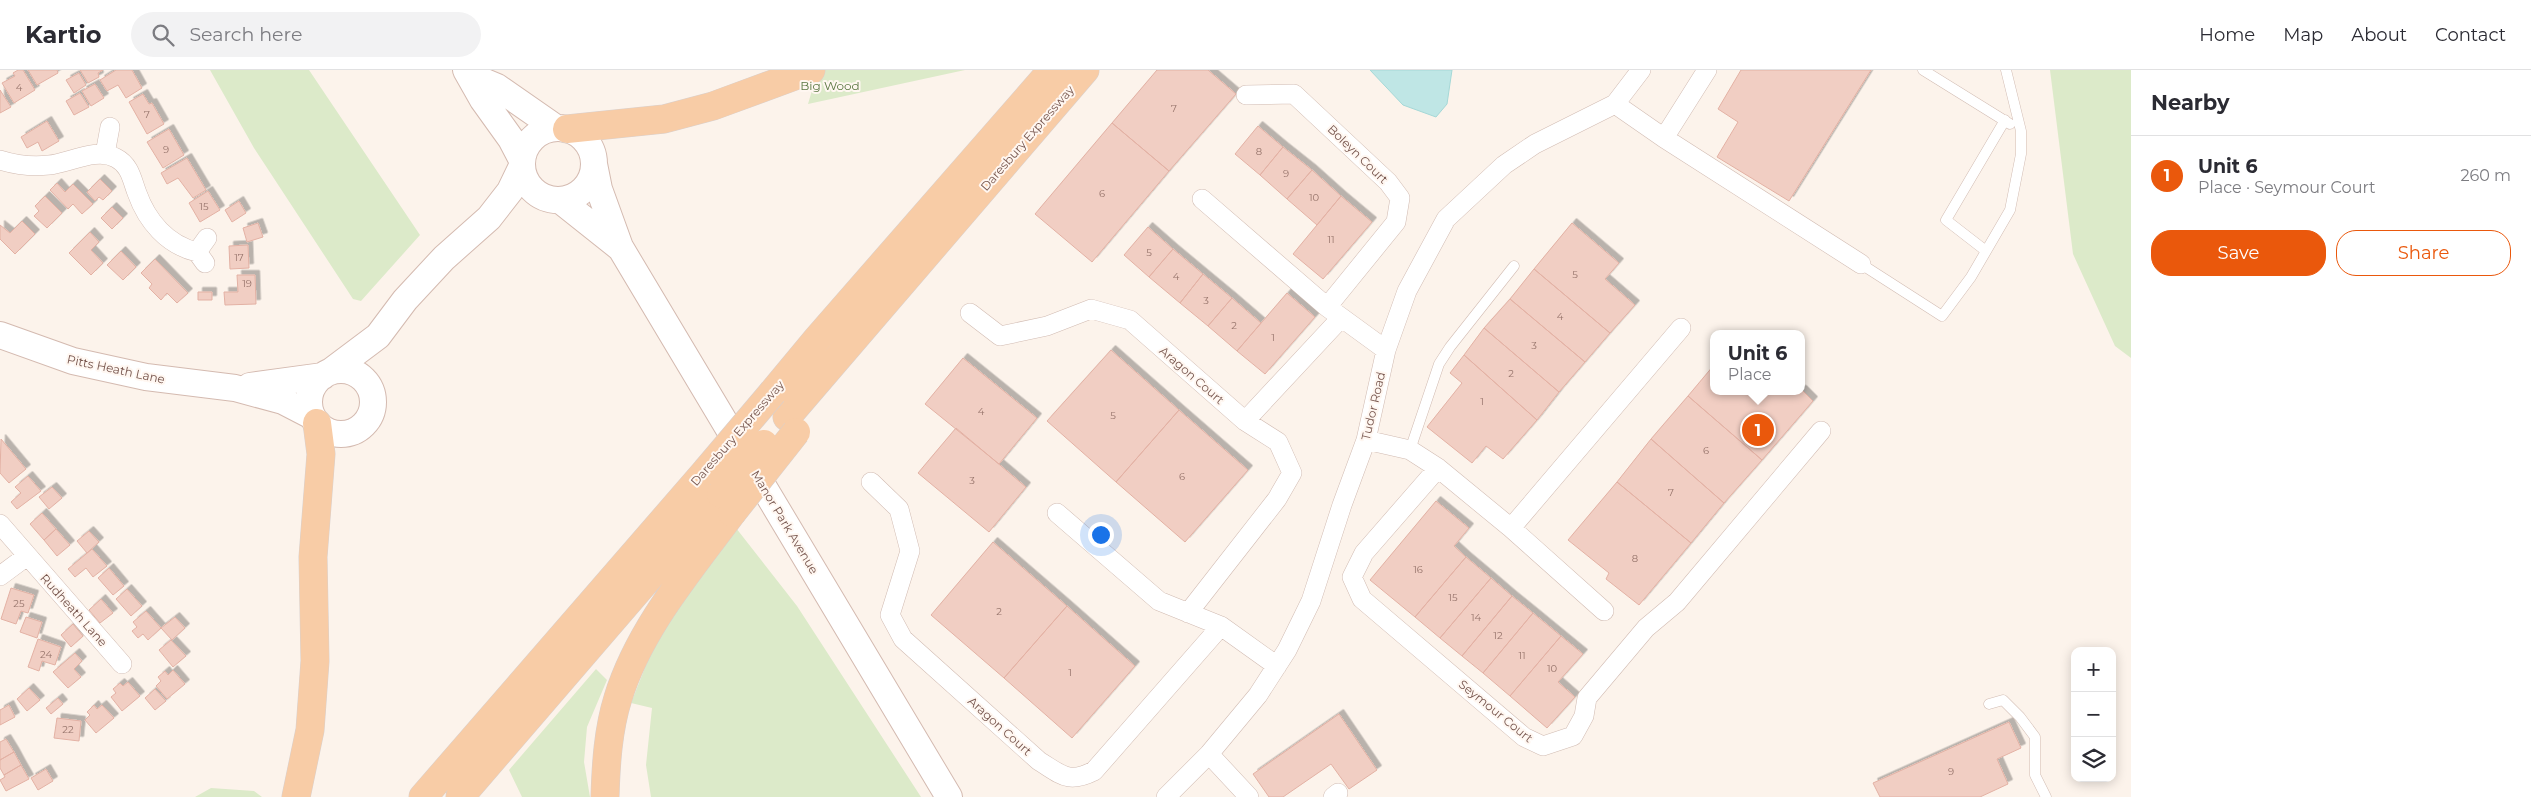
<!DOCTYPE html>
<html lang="en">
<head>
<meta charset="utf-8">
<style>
  body { margin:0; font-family:Montserrat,sans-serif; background:#f2f2f3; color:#2b2b33 }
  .controls { position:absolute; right:15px; bottom:15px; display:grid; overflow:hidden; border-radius:10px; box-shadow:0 2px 12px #0003 }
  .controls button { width:45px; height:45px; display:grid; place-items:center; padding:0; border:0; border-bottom:1px solid #e1e1e2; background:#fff; color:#2b2b33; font:25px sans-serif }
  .you { position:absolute; left:1100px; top:464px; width:18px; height:18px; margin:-12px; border:4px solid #fff; border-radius:50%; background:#1a73e8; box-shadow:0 0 0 8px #1a73e833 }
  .badge { display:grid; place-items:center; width:32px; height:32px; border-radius:50%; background:#ea580c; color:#fff; font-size:16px; font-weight:700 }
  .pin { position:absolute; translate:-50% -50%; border:2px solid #fff; box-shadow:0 1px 5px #0006 }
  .popup { position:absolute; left:1710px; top:260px; width:95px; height:65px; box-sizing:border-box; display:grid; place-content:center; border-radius:10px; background:#fff; filter:drop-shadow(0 1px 4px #0005); font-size:16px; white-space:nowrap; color:#7c7c81 }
  .popup b { font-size:19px; color:#2b2b33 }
  .popup::after { content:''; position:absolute; left:50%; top:100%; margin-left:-10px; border:10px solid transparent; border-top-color:#fff }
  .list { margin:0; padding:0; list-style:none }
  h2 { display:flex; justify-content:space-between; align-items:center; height:65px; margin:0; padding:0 20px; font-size:21px }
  h2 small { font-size:16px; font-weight:400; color:#7c7c81 }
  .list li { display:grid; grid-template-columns:32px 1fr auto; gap:15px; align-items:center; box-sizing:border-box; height:80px; padding:0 20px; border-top:1px solid #e1e1e2 }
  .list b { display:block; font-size:19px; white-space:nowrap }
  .list p { margin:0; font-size:16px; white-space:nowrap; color:#7c7c81 }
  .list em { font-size:16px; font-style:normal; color:#7c7c81 }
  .actions { display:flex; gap:10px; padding:15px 20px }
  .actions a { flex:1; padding:11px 0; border:1px solid #ea580c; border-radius:20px; text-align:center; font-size:18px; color:#ea580c }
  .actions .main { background:#ea580c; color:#fff }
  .icon { flex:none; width:28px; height:28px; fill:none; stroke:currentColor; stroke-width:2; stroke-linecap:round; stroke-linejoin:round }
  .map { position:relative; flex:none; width:2131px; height:727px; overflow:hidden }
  header { display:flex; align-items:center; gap:30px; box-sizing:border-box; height:70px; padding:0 25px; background:#fff; border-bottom:1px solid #e1e1e2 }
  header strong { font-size:24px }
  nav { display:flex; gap:28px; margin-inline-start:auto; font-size:18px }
  .search { width:350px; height:45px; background:#f2f2f3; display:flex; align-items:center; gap:12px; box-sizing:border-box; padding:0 18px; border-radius:28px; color:#7c7c81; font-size:19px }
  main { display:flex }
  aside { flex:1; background:#fff }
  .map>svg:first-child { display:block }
</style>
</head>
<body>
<header>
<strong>Kartio</strong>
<div class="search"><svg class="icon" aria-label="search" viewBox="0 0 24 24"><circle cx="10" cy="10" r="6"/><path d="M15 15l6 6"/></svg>Search here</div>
<nav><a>Home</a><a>Map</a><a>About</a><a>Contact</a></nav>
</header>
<main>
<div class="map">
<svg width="2131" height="727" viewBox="0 0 2131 727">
  <defs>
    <filter id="shadow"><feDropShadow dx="4.5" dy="-4.5" stdDeviation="0" flood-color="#0004"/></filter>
  </defs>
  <rect width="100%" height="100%" fill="#fcf3eb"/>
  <!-- green -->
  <path fill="#dceac9" d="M210,0H309L420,165L361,231L353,229L254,78Z
    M818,0H965L808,34Z
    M2050,0H2131V288L2115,276L2073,184Z
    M736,458L797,536L921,727H651L646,695L652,638L631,633L648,590L667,553Z
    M596,599L607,610L587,657L584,692L590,727H522L509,700Z
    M211,718L254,721L262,727H195Z"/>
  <!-- water -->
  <path fill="#bfe6e5" stroke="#a5d8d7" d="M1370,0H1452L1447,34L1436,47L1403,35Z"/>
  <!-- building -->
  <path fill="#f1cec3" stroke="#e3b1a4" filter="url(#shadow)" d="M18,0H23L35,20L14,33L2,13L15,6L13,3Z
    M28,0H57L58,3L37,15Z
    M80,0H103L98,3L99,7L88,13Z
    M116,0H132L142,18L126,28L118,15L107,21L100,10Z
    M1157,0H1208L1236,24L1169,101L1112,53Z
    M1741,0H1871L1789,131L1717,87L1738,52L1718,39Z
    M79,3L86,15L74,23L66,10Z
    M95,14L104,28L91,36L82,21Z
    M0,20L11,37L0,43Z
    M80,23L89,37L74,45L66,31Z
    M143,24L149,34L152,33L164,54L147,64L129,32Z
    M47,51L59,71L42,81L38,72L27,78L21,67Z
    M1112,53L1169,101L1092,192L1035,144Z
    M1258,56L1283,77L1260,105L1235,84Z
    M169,59L184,85L163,98L147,72Z
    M1283,77L1312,100L1287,129L1260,105Z
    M187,88L206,120L193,128L178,108L167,114L161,103Z
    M1312,100L1341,126L1317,155L1287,129Z
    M100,109L112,121L103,130L99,127L95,131L87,122Z
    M57,113L65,122L73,114L93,134L82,144L73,134L68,139L50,120Z
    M208,121L220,140L200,152L189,133Z
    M45,126L62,143L47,158L34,146L39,141L35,136Z
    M1341,126L1372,152L1323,209L1293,184Z
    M239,131L246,143L232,152L225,140Z
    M112,137L123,148L112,159L101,148Z
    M22,151L35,164L15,184L0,169V155L10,163Z
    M258,153L263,167L247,172L243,158Z
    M1572,153L1619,193L1605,209L1635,235L1610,263L1534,199Z
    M1148,157L1173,179L1149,207L1124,185Z
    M90,162L99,172L91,180L103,193L91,205L69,183Z
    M248,175L249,198L230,199L229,176Z
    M1173,179L1203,204L1180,233L1149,207Z
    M121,181L136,197L123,210L107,195Z
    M155,189L188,223L177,233L167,223L161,230L149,218L152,214L141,203Z
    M1534,199L1610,263L1585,292L1510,229Z
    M1203,204L1232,228L1208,256L1180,233Z
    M237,205H255L256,234L225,235L224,222H238Z
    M198,222H212V230H198Z
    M1287,223L1315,247L1265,304L1237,281Z
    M1232,228L1261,253L1237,281L1208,256Z
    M1510,229L1585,292L1559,322L1484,258Z
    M1484,258L1559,322L1537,350L1464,285Z
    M1111,280L1179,340L1116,412L1047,351Z
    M1464,285L1537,350L1503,389L1486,376L1472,393L1427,357L1462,313L1450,303Z
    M963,288L1037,348L999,394L925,334Z
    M1714,295V321L1802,320L1813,331L1762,390L1688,326Z
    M1688,326L1762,390L1724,433L1651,369Z
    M1179,340L1248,400L1185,472L1116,412Z
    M956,358L1026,417L989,462L918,403Z
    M1,369L26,399L9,413L0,403Z
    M1651,369L1724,433L1691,473L1617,412Z
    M28,406L41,421L17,439L11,432L21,423L15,417Z
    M1617,412L1691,473L1639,535L1606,509L1609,503L1568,470Z
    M52,417L62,428L49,439L39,427Z
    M1436,431L1469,458L1454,476L1466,487L1415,547L1370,510Z
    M42,443L56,459L44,470L30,454Z
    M56,459L70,475L57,486L44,470Z
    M89,461L99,472L87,483L77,471Z
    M993,472L1067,536L1004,608L931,545Z
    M92,479L107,496L93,507L86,498L75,507L68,499Z
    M1466,487L1491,508L1440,568L1415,547Z
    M109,498L124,516L113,525L98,508Z
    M1491,508L1512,526L1462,586L1440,568Z
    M11,518L34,525L28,543L21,541L16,554L1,549Z
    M127,519L142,536L131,546L116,529Z
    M1512,526L1533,543L1483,603L1462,586Z
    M101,529L113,543L100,553L89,540Z
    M1067,536L1135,596L1072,668L1004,608Z
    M146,541L161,558L148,570L143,564L138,568L132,561L137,557L133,552Z
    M1533,543L1561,566L1510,626L1483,603Z
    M26,547L42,552L37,568L20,562Z
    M175,547L185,558L172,570L161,558Z
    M73,554L83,566L71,577L61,565Z
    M1561,566L1583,584L1558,612L1575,627L1547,658L1510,626Z
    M38,569L61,577L55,595L42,591L39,601L28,597Z
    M171,570L186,586L173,597L159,580Z
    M75,583L82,591L74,599L81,607L68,618L53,602Z
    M173,600L185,614L167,629L156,616L161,611L158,607L165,601L168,605Z
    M128,612L140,626L122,641L111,627L116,623L113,619L120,613L123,616Z
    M29,618L40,630L27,641L17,629Z
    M155,619L166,631L155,640L145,628Z
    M58,628L63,634L51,644L46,638Z
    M9,635L15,647L0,655V640Z
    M94,635L97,639L102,635L114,648L96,663L85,650L90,645L87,642Z
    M1339,644L1377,700L1349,719L1331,694L1283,727H1269L1253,704Z
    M57,648L81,651L79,671L54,668Z
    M2009,652L2021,678L1997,689L2008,714L1980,727H1880L1873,713Z
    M6,669L14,682L0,690V672Z
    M14,682L21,695L4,705L0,698V690Z
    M21,695L29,709L6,721L0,710L5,707L4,705Z
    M46,699L53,711L38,720L31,708Z"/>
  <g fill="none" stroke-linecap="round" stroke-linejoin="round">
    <!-- lane casing -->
    <g stroke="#d1bbb2" stroke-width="11">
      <path id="lane" d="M1923,0L2010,54
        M1986,181L1946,150L2005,50
        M1861,194L1942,246L1971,207L2010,140L2021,84V61L2006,0
        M1410,380L1439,294L1450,277L1514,196
        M1989,634L2003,630L2020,647L2035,667V705L2046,727"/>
    </g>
    <!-- street casing -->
    <g stroke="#d1bbb2" stroke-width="20">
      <path id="street" d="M1246,25L1294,24L1388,112L1400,128L1396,152L1327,237
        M1615,34L1664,68L1861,194
        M1664,68L1707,0
        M105,84L110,57
        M0,90C16,95 32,97 49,95C69,93 97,77 116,88C130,95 132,110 137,123C147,151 167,175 197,182
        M1202,129L1327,237L1386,280
        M205,193L197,182L207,168
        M970,243L1000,266L1047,256L1091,239L1130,250L1245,351L1278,372L1292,403L1277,429L1188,543
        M1245,351L1341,248
        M1366,370L1410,380L1438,398L1511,458L1604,541
        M1438,398L1364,483L1352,507L1362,529L1524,667L1543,676L1573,666L1584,646L1587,628L1646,558L1677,532L1821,361
        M871,412L899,439L910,481L890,545L903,569L1039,691C1062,705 1068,714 1094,701L1221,556
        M1057,443L1159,531L1221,556L1277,596
        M0,454L122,594
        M1511,458L1681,258
        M0,506L27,486
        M1209,684L1249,727
        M1166,727L1209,684L1258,625L1287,580L1311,531L1342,435L1366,370L1386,280L1407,221L1446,149L1504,95L1535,74L1615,34L1641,0
        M1333,727L1338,723"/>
    </g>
    <!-- secondary casing -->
    <g stroke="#d4bab0" stroke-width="28">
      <path id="secondary" d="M466,0L483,30L511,69L522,90
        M471,6L497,17L556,58
        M522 94a36 36 0 1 1 72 0a36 36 0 1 1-72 0Z
        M594,94L599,119L620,177L949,727
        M560,130L619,177
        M0,265L73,291L146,307L235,318L283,331L312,346
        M309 332a32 32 0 1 1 64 0a32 32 0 1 1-64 0Z
        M330,302L378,266L405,230L444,188L489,148L510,121L522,96
        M250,316L323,306"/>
    </g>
    <!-- primary casing -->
    <g stroke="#d9d0cd" stroke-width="29">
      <path id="primary" d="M567,59L664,49L713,36L811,0
        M773,322L817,269L1052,0
        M787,347L1085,0
        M296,727L310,660L315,591L313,487L321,384L317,353
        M423,727L706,401
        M460,727L721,424
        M605,727C606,694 608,660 618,628C639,559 690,500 732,443"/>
    </g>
    <!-- lane -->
    <use href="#lane" stroke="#fff" stroke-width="10"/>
    <!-- street -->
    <use href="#street" stroke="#fff" stroke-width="19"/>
    <!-- secondary -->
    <use href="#secondary" stroke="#fff" stroke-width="26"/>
    <!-- primary -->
    <use href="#primary" stroke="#f8cca6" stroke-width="28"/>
    <!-- primary-bridge casing -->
    <g stroke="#d9d0cd" stroke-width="29" stroke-linecap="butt">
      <path id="primary-bridge" d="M706,401L773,322
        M721,424L764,374
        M732,443L796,362"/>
    </g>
    <!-- primary-bridge -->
    <use href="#primary-bridge" stroke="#f8cca6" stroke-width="28"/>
  </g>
  <g text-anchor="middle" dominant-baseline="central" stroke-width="4" stroke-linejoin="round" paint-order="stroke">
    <!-- number labels -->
    <g font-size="10" fill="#96746b">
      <text x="19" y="17">4</text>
      <text x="1174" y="38">7</text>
      <text x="147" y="44">7</text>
      <text x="166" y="79">9</text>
      <text x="1259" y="81">8</text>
      <text x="1286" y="103">9</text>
      <text x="1102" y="123">6</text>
      <text x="1314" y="127">10</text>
      <text x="204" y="136">15</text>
      <text x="1331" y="169">11</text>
      <text x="1149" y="182">5</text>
      <text x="239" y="187">17</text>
      <text x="1575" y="204">5</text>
      <text x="1176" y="206">4</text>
      <text x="247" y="213">19</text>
      <text x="1206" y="230">3</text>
      <text x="1560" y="246">4</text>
      <text x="1234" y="255">2</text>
      <text x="1273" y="267">1</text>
      <text x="1534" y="275">3</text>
      <text x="1511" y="303">2</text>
      <text x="1482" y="331">1</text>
      <text x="981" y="341">4</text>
      <text x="1113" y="345">5</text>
      <text x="1706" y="380">6</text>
      <text x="1182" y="406">6</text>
      <text x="972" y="410">3</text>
      <text x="1671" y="422">7</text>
      <text x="1635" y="488">8</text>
      <text x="1418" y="499">16</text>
      <text x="1453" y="527">15</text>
      <text x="19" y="533">25</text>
      <text x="999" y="541">2</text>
      <text x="1476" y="547">14</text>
      <text x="1498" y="565">12</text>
      <text x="46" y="584">24</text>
      <text x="1522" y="585">11</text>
      <text x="1552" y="598">10</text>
      <text x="1070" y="602">1</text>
      <text x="68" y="659">22</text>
      <text x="1951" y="701">9</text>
    </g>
    <!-- park labels -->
    <g font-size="12" fill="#5a7742" stroke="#fff7f1">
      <text x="830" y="15">Big Wood</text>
    </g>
    <!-- street labels -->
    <g font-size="12" fill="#77564e" stroke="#fff7f1">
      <text transform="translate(1027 68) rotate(-49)">Daresbury Expressway</text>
      <text transform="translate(1358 84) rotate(44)">Boleyn Court</text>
      <text transform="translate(116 299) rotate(12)">Pitts Heath Lane</text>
      <text transform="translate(1192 305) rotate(41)">Aragon Court</text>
      <text transform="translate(1373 336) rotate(-77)">Tudor Road</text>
      <text transform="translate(737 363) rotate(-49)">Daresbury Expressway</text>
      <text transform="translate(785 452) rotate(59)">Manor Park Avenue</text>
      <text transform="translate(74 540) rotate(48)">Rudheath Lane</text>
      <text transform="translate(1496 641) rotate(39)">Seymour Court</text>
      <text transform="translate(1000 656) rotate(42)">Aragon Court</text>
    </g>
  </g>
</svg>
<div class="controls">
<button>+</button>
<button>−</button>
<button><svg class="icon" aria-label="layers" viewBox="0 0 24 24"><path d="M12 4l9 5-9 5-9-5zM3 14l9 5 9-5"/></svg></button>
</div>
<div class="you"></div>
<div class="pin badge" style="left:1758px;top:360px">1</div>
<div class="popup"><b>Unit 6</b>Place</div>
</div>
<aside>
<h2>Nearby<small></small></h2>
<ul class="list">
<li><span class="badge">1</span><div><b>Unit 6</b><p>Place · Seymour Court</p></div><em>260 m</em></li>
</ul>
<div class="actions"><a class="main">Save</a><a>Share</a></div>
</aside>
</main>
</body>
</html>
